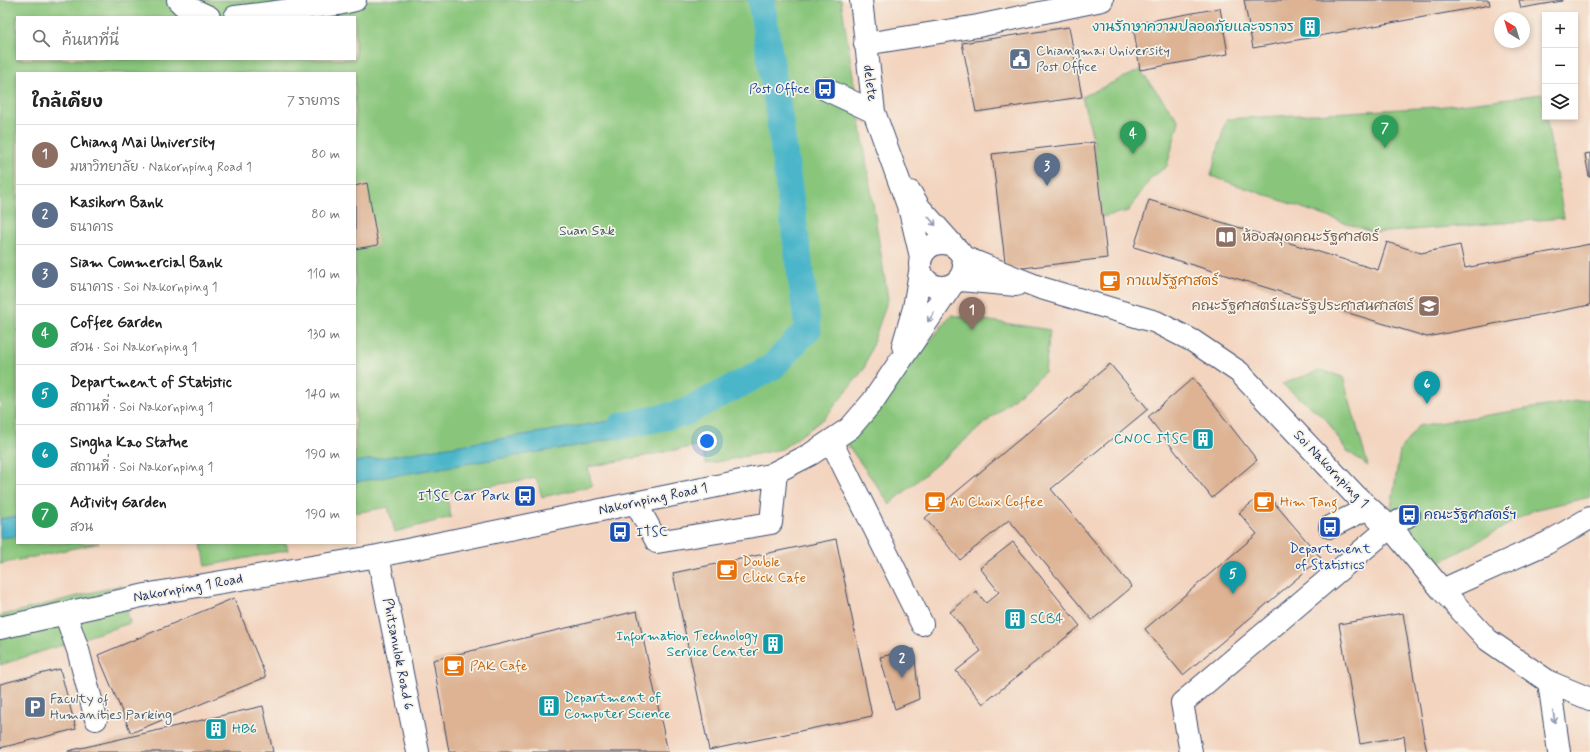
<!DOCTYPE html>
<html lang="th">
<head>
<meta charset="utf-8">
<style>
  body { margin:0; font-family:Mynerve,"Playpen Sans Thai",sans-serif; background:#f6f6f6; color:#222 }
  .controls { position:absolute; right:12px; top:12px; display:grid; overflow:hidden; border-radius:0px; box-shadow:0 2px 6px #0003 }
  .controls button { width:36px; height:36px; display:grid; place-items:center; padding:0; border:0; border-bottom:1px solid #e0e0e0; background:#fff; color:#222; font:20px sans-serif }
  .compass { position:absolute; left:1494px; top:12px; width:36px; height:36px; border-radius:50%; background:#fff; box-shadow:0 2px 6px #0003; rotate:322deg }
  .you { position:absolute; left:707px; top:441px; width:14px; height:14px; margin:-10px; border:3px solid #fff; border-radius:50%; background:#1a73e8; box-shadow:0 0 0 6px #1a73e833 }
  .badge { display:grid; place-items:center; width:26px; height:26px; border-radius:50%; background:#7c3aed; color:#fff; font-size:13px; font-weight:700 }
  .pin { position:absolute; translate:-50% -33px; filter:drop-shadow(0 1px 2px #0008) }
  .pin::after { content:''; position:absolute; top:21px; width:14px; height:12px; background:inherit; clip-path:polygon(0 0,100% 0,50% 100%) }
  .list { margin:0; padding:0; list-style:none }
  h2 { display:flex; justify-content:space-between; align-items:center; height:52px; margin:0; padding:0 16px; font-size:17px }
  h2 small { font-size:13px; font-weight:400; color:#767676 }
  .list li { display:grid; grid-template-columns:26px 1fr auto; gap:12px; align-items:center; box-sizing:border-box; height:60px; padding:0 16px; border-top:1px solid #e0e0e0 }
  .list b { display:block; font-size:15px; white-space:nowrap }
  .list p { margin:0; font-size:13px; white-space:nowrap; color:#767676 }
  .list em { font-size:13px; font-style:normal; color:#767676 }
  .icon { flex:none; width:22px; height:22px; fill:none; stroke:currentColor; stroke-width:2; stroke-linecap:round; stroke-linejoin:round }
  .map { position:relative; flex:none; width:1590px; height:752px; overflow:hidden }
  .search { position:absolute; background:#fff; box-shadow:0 2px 6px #0003; left:16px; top:16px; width:340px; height:44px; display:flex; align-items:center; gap:10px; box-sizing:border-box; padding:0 14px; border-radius:0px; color:#767676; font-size:15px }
  .panel { position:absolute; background:#fff; box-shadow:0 2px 6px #0003; left:16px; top:72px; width:340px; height:472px; border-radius:0px }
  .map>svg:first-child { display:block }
</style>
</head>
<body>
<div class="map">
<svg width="1590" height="752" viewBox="0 0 1590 752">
  <rect width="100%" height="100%" fill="#f7f3e8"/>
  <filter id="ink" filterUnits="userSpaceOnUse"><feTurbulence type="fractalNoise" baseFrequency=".025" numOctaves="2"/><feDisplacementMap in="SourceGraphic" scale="8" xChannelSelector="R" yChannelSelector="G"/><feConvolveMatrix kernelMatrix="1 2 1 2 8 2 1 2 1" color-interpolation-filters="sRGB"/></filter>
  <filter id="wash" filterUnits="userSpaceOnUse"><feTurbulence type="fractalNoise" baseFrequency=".012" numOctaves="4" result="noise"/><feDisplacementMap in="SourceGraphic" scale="16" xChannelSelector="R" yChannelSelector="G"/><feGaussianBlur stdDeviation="0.9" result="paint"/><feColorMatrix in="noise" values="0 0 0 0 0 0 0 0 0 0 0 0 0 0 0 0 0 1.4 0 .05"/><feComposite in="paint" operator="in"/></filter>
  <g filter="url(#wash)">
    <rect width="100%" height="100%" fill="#f3dcbd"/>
    <!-- built -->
    <path fill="#f3d4bf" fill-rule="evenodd" d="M0,0H1590V752H0ZM1545,15H1575V117H1545ZM17,17H355V59H17ZM1500,18H1524V42H1500ZM17,73H355V543H17Z"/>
    <!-- green -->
    <path fill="#89c67b" stroke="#527a6c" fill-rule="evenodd" d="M0,0H841L888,299L864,369L825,418L782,449L706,464L701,445L588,467L592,486L542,497L536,478L446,493L451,517L395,532L388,507L355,513V73H17V543H99L0,564ZM17,17H355V59H17Z
      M1140,70L1179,121L1167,166L1151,178L1128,211L1102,217L1094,142L1082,97Z
      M1542,94L1564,218L1374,233L1211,176L1226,119L1436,107Z
      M951,315L1050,330L1045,372L890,504L847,444Z
      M1321,370L1343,377L1368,466L1346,450L1326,419L1282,384Z
      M1590,399V497L1534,510L1441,562L1390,515L1400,450L1418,426Z
      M202,543H286L288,550L206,566Z
      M121,585L130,623L0,665V616Z"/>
    <!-- water -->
    <path fill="#4bb6c9" stroke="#337294" d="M653,414L664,426L594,443L355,482V462Z
      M17,516V536L0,538V519Z"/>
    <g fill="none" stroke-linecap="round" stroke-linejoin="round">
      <!-- canal -->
      <path stroke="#4bb6c9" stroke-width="27" d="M621,426L684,413L771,368L808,329L779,114L761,0"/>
    </g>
    <g id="blocks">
      <!-- building -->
      <path fill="#ddb394" d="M1244,0H1489L1490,5L1253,48Z
        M1519,0H1562V1L1521,8Z
        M1220,8L1228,54L1140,70L1133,24Z
        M1069,27L1082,97L976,112L962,43Z
        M1094,142L1107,258L1006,270L992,154Z
        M1590,153V177H1589L1585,154Z
        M367,183L378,245L355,249V186Z
        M1149,200L1378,270L1387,242L1421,253L1460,245L1465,268L1590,244V305L1427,337L1134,247Z
        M1110,364L1148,409L1051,489L1132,587L1092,620L1009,520L960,560L925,518Z
        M1193,378L1257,460L1212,498L1148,417Z
        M1265,492L1321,558L1183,675L1145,629L1257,534L1239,513Z
        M836,539L872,716L709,750L673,573Z
        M1013,542L1080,626L983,704L956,671L981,651L950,612L976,591L986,603L999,592L980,568Z
        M234,598L266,677L131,733L98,655Z
        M637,611L668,752H449L433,660Z
        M1403,613L1423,732L1427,752H1406L1404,736L1360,744L1339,624Z
        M914,649L919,699L895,709L880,657Z
        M60,669L76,729L0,748V684Z
        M263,706L273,752H68V751Z"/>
    </g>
  </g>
  <g filter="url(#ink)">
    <use href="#blocks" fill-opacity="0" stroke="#3b496c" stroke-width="1"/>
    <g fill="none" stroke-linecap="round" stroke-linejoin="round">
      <!-- minor casing -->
      <g stroke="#3b496c" stroke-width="24">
        <path id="minor" d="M178,0L183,5L209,17
          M861,0L874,112L910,211L921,257
          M235,17L338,4L355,0
          M865,44L978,26L1102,0
          M825,89L874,112L872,101
          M910,192L919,207L953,245
          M920 265a22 22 0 1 1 44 0a22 22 0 1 1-44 0Z
          M963,257L1041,288L1156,322L1193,341L1239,372L1355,495L1390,527L1442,590L1488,640L1549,682L1590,699
          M960,280L1016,285
          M903,346L914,308L920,272
          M831,441L922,624
          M636,503L657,542L771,523L776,472
          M1330,527L1368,508L1378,519
          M1400,538L1390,527L1409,515
          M378,556L418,752
          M1433,579L1442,590L1547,543L1590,518
          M65,613L78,650L96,719
          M0,628L150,594L378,556L770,475L811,454L850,428L873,401L952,285
          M1549,682L1559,752
          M1191,752L1182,703L1390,527"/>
      </g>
      <!-- minor -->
      <use href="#minor" stroke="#fff" stroke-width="22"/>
    </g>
    <!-- one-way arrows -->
    <defs><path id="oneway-shaft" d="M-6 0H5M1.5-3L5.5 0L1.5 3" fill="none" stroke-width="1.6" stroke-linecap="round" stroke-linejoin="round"/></defs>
    <g stroke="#8d97ae">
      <use href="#oneway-shaft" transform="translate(932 221) rotate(49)"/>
      <use href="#oneway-shaft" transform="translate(931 317) rotate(125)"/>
      <use href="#oneway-shaft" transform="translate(1554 717) rotate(82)"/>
    </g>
  </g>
  <!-- icons -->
  <defs>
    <g id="building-square" transform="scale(1.15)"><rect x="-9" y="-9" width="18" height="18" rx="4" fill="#0f9aa8" stroke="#f7f3e8"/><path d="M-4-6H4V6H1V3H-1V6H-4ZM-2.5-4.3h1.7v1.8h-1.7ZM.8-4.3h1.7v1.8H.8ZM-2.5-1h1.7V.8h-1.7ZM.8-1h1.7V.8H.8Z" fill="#fff"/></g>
    <g id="civic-square" transform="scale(1.15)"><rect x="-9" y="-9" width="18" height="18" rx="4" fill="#5c6f8a" stroke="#f7f3e8"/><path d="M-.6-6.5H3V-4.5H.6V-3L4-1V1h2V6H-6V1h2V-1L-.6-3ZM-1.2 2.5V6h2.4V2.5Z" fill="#fff"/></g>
    <g id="bus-square" transform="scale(1.15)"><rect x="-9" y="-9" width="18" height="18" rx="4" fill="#1a4fb4" stroke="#f7f3e8"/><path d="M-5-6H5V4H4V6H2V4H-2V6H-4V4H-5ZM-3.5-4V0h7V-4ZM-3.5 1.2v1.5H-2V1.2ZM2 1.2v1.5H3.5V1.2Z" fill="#fff"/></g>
    <g id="library-square" transform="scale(1.15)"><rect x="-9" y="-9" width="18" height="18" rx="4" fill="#8d6e63" stroke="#f7f3e8"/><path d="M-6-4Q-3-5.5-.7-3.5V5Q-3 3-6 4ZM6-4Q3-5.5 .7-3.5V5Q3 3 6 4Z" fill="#fff"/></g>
    <g id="cafe-square" transform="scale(1.15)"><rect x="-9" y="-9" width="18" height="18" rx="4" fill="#e8710a" stroke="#f7f3e8"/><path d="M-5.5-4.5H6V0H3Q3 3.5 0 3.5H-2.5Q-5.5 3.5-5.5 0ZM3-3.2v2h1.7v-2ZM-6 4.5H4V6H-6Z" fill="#fff"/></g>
    <g id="university-square" transform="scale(1.15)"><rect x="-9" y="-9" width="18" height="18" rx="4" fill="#8d6e63" stroke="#f7f3e8"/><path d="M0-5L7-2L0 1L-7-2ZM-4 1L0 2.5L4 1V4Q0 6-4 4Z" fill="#fff"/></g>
    <g id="parking-square" transform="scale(1.15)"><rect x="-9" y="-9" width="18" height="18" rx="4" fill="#5c6f8a" stroke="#f7f3e8"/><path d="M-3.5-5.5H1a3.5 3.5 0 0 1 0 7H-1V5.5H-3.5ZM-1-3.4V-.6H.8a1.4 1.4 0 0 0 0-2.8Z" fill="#fff"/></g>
  </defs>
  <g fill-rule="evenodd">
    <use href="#building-square" x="1310" y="27"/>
    <use href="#civic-square" x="1020" y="59"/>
    <use href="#bus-square" x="825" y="89"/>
    <use href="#library-square" x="1226" y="237"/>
    <use href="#cafe-square" x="1110" y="281"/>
    <use href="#university-square" x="1429" y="306"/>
    <use href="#building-square" x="1203" y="439"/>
    <use href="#bus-square" x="525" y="496"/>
    <use href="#cafe-square" x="935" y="502"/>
    <use href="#cafe-square" x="1264" y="502"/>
    <use href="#bus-square" x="1409" y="515"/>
    <use href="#bus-square" x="1330" y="527"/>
    <use href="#bus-square" x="620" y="532"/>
    <use href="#cafe-square" x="727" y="570"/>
    <use href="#building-square" x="1015" y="619"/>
    <use href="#building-square" x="773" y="644"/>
    <use href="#cafe-square" x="454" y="666"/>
    <use href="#building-square" x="549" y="706"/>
    <use href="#parking-square" x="35" y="707"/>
    <use href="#building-square" x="216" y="729"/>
  </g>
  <g text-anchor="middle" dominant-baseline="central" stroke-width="3.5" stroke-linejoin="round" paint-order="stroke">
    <!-- culture labels -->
    <g font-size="14" fill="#0d838f" stroke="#f7f3e8" text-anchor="end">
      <text x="1294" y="27">งานรักษาความปลอดภัยและจราจร</text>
      <text x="1188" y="439">CNOC ITSC</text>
      <text x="1030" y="619" text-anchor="start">SCB4</text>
      <text x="758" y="636">Information Technology<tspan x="758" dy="16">Service Center</tspan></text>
      <text x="564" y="698" text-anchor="start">Department of<tspan x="564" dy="16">Computer Science</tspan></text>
      <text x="232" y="729" text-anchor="start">HB6</text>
    </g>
    <!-- service labels -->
    <g font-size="14" fill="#4e5e75" stroke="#f7f3e8" text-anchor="start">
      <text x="1036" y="51">Chiangmai University<tspan x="1036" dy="16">Post Office</tspan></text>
      <text x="50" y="699">Faculty of<tspan x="50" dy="16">Humanities Parking</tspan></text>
    </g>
    <!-- street labels -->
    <g font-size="14" fill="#1b2f5e" stroke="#f7f3e8">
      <text transform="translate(870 83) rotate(83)">delete</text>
      <text transform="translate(1331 469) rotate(46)">Soi Nakornping 1</text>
      <text transform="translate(653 499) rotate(-12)">Nakornping Road 1</text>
      <text transform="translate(188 588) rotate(-10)">Nakornping 1 Road</text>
      <text transform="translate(398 654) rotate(79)">Phitsanulok Road 6</text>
    </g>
    <!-- transit labels -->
    <g font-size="14" fill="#164399" stroke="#f7f3e8" text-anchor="end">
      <text x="810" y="89">Post Office</text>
      <text x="510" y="496">ITSC Car Park</text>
      <text x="1424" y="515" text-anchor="start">คณะรัฐศาสตร์ฯ</text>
      <text x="636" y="532" text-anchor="start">ITSC</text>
      <text x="1330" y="549" text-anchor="middle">Department<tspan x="1330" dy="16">of Statistics</tspan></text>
    </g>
    <!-- park labels -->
    <g font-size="14" fill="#365565" stroke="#f7f3e8">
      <text x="587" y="231">Suan Sak</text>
    </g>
    <!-- education labels -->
    <g font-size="14" fill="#785e54" stroke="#f7f3e8" text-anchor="start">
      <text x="1242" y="237">ห้องสมุดคณะรัฐศาสตร์</text>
      <text x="1414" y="306" text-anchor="end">คณะรัฐศาสตร์และรัฐประศาสนศาสตร์</text>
    </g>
    <!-- food labels -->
    <g font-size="14" fill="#c56008" stroke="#f7f3e8" text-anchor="start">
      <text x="1126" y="281">กาแฟรัฐศาสตร์</text>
      <text x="950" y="502">Au Choix Coffee</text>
      <text x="1280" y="502">Him Tang</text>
      <text x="742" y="562">Double<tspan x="742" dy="16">Click Cafe</tspan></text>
      <text x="470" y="666">PAK Cafe</text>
    </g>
  </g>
</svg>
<div class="controls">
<button>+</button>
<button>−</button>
<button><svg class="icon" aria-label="layers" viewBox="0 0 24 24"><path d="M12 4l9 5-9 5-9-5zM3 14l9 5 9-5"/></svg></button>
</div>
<svg class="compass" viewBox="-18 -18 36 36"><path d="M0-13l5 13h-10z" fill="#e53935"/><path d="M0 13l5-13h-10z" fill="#767676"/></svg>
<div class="you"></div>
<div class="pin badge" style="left:972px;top:330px;background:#8d6e63">1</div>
<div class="pin badge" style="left:902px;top:678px;background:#5c6f8a">2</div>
<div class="pin badge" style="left:1047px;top:186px;background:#5c6f8a">3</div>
<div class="pin badge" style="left:1133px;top:154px;background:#2e9e5b">4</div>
<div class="pin badge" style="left:1233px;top:594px;background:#0f9aa8">5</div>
<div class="pin badge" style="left:1427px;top:404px;background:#0f9aa8">6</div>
<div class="pin badge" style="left:1385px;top:148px;background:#2e9e5b">7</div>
<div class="search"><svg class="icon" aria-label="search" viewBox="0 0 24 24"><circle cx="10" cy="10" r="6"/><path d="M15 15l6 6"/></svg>ค้นหาที่นี่</div>
<section class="panel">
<h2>ใกล้เคียง<small>7 รายการ</small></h2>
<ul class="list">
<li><span class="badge" style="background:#8d6e63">1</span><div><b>Chiang Mai University</b><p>มหาวิทยาลัย · Nakornping Road 1</p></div><em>80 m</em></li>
<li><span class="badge" style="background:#5c6f8a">2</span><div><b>Kasikorn Bank</b><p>ธนาคาร</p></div><em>80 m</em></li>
<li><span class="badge" style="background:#5c6f8a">3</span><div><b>Siam Commercial Bank</b><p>ธนาคาร · Soi Nakornping 1</p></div><em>110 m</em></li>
<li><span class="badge" style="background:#2e9e5b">4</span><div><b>Coffee Garden</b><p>สวน · Soi Nakornping 1</p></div><em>130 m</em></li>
<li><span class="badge" style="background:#0f9aa8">5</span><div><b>Department of Statistic</b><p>สถานที่ · Soi Nakornping 1</p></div><em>140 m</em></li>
<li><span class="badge" style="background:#0f9aa8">6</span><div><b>Singha Kao Statue</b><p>สถานที่ · Soi Nakornping 1</p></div><em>190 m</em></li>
<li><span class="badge" style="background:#2e9e5b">7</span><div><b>Activity Garden</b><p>สวน</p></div><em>190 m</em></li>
</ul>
</section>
</div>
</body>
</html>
